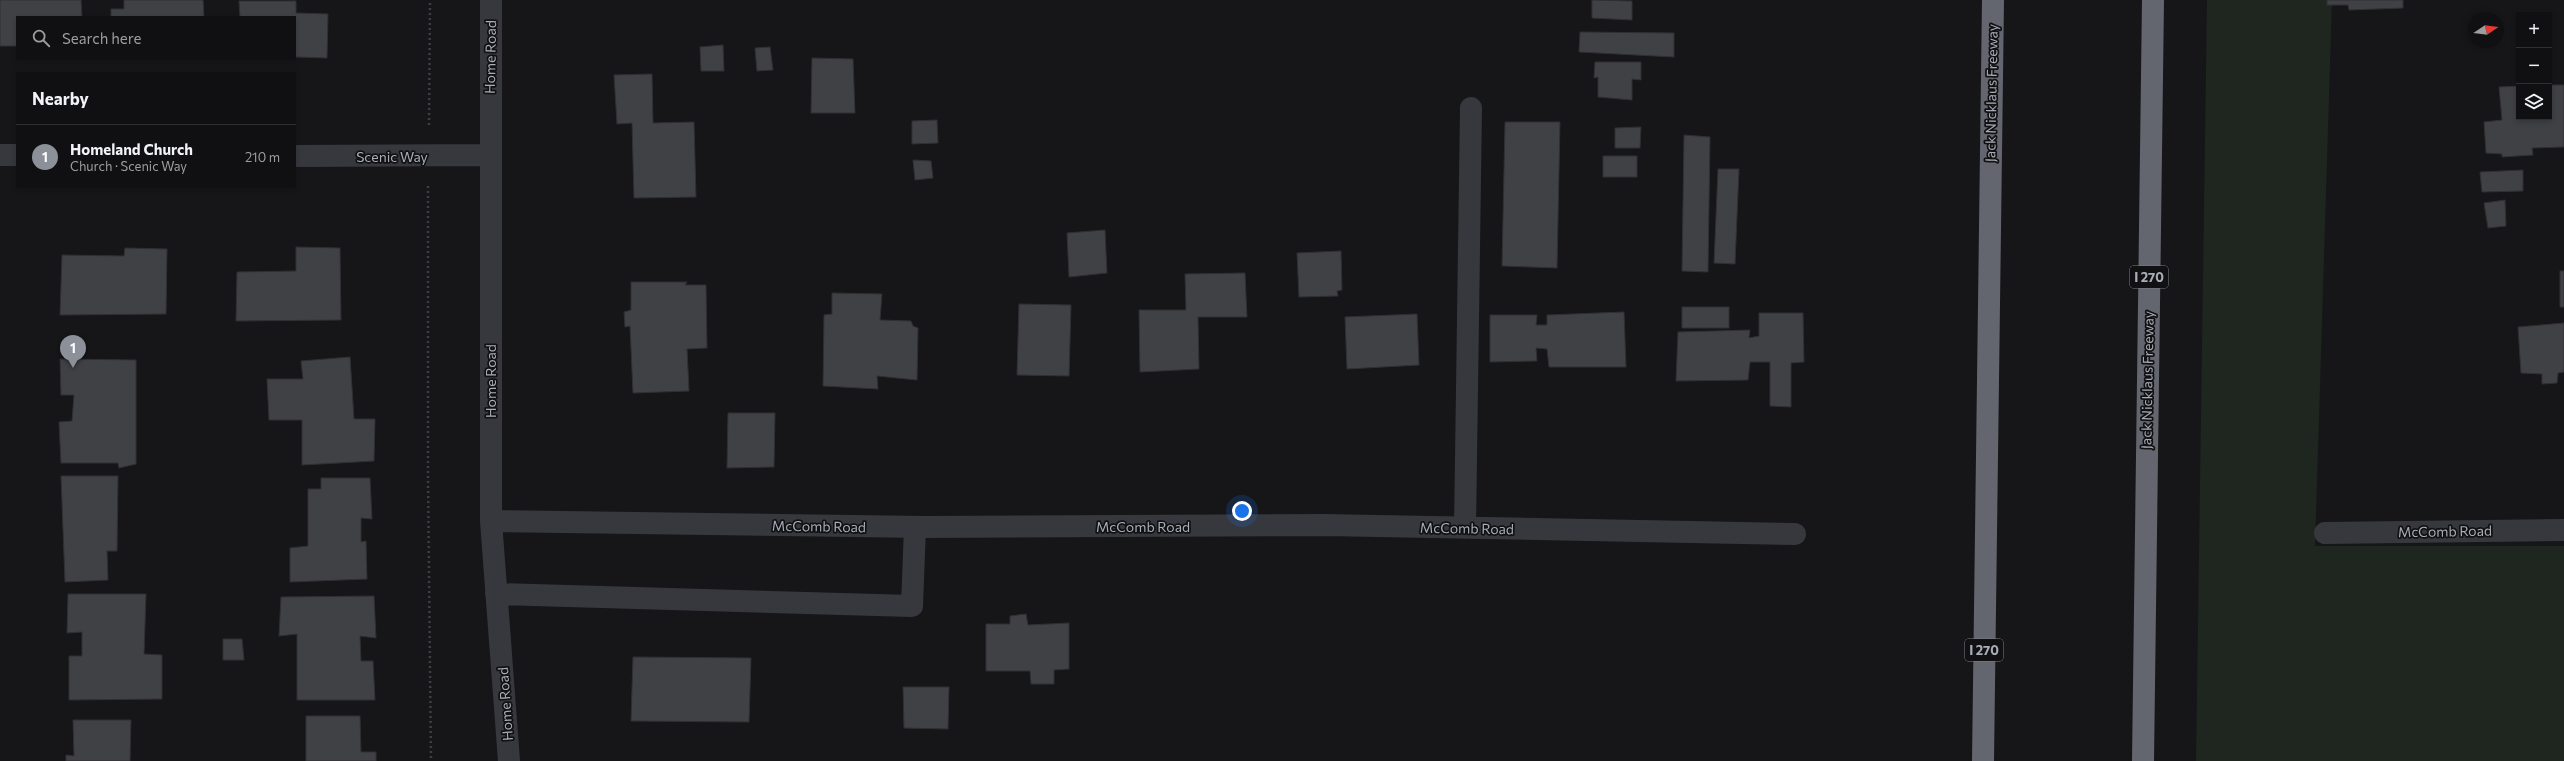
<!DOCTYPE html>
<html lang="en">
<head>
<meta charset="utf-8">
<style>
  body { margin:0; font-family:Commissioner,sans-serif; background:#1e1e20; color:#f1f3f6 }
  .controls { position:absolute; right:12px; top:12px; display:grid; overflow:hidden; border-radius:0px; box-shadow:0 2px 6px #0003 }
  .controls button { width:36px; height:36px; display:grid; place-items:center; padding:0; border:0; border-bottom:1px solid #303032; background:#101012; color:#f1f3f6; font:20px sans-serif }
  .compass { position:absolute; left:2468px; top:12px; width:36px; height:36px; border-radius:50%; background:#101012; box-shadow:0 2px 6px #0003; rotate:77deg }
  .you { position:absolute; left:1242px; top:511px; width:14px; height:14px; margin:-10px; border:3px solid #fff; border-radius:50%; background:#1a73e8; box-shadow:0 0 0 6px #1a73e833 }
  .badge { display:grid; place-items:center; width:26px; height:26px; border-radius:50%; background:#8c9099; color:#fff; font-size:13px; font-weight:700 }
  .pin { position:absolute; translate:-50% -33px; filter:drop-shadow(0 1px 2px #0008) }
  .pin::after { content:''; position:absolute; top:21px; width:14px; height:12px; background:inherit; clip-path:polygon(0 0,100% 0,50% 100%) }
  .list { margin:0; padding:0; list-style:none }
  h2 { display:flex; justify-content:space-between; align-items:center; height:52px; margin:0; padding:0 16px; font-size:17px }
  h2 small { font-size:13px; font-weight:400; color:#9c9d9f }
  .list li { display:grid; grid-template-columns:26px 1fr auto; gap:12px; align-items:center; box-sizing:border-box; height:64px; padding:0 16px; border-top:1px solid #303032 }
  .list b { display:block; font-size:15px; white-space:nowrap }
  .list p { margin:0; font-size:13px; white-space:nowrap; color:#9c9d9f }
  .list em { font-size:13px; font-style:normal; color:#9c9d9f }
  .icon { flex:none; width:22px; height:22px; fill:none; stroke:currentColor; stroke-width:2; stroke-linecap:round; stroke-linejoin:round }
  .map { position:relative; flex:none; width:2564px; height:761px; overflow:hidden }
  .search { position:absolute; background:#101012; box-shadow:0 2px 6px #0003; left:16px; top:16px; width:280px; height:44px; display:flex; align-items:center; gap:10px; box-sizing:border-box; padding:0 14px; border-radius:0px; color:#9c9d9f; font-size:15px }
  .panel { position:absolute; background:#101012; box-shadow:0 2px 6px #0003; left:16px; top:72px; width:280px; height:116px; border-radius:0px }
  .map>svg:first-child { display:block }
</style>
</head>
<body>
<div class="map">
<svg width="2564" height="761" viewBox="0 0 2564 761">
  <rect width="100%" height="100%" fill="#161618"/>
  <!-- green -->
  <path fill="#1e261f" d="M2207,0H2332L2315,546H2564V761H2196Z"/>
  <!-- building -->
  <path fill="#404145" stroke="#303034" d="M0,0H81L82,17H17V46H0Z
    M124,0H203L204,17H111V9H124Z
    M1592,0L1632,1V20L1592,18Z
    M2327,0H2403V8L2349,10L2348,5H2327Z
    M239,1H296V13L328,14L327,58L295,57V17H240Z
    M1580,32L1674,33V57L1579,52Z
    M723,45L724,71H701L700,47Z
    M770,47L773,70L757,71L755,48Z
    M812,58L853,59L855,113H811Z
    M1595,62H1641V80L1632,79V100L1598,97V77L1594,78Z
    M652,74L653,123L694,122L696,197L634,198L632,123L617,124L614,75Z
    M2549,85H2564V147L2532,148L2533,155L2502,157V154L2486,153L2484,122L2502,120L2499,87L2519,86V117H2549Z
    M937,120L938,143L912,144V121Z
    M1505,122H1560L1557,268L1502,266Z
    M1641,127L1640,148H1615V128Z
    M1684,135L1710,137L1708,272L1682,271Z
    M1603,156H1637V177H1603Z
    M913,160L931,161L933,178L915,180Z
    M1718,169H1739L1735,264L1714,263Z
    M2523,170V191L2482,192L2480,172Z
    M2505,200L2506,226L2488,228L2484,203Z
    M1105,230L1107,273L1069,277L1067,233Z
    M296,247L340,248L341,320L236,321L237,272L296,271Z
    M125,248L167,249L166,314L60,315L62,255L124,256Z
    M1341,251L1342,290L1337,291L1338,296L1299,297L1297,253Z
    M2560,271H2564V307H2560Z
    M1245,273L1247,317H1198L1199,369L1140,372L1139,310H1186L1185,274Z
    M631,282H687L685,285H706L707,348L687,349L689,391L633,393L630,326L625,327L624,312L631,310Z
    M832,293L882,294L880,320L911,321L913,326L918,328L917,380L877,376L878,389L823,386L824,315L832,314Z
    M1019,304L1071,305L1069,376L1017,375Z
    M1682,307H1729V328H1682Z
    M1624,312L1626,367H1549L1547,349L1536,348L1537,361L1490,362V315H1537L1536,325H1547V315Z
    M1759,313H1803L1804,362L1791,363V407L1770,406V362H1750L1748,380L1676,381L1678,332L1750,330L1749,338L1759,336Z
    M1417,314L1419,365L1347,369L1345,317Z
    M2564,323V372L2558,373L2557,383L2542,384V374L2521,373L2518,327Z
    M350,357L354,419H375L374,461L302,465V420H269L267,379H303L301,361Z
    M60,359L136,360V464L119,468L118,463H61L59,422L72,421L74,395H61Z
    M728,413H775L774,467L727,468Z
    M61,476H118L117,551H107L108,580L65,582Z
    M321,478H370L372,519L361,518V542L366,541L367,579L290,582V548L308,546V489H321Z
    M68,594H146L144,654L162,655V699L69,700V656H82V632L67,633Z
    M374,596L376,638L360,636L361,661H373L375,700H297V634L279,636L281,597Z
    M1026,614L1028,625L1069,623V669L1054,670V684H1031L1030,671H986V624H1010V616Z
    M223,639H242L244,660H223Z
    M633,657L751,658L749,722L631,721Z
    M903,687H949L948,729L904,728Z
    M306,716H360L361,752H376V761H306Z
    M73,720H131L130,761H66V755L74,756Z"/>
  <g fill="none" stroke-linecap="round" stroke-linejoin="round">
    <!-- path -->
    <path stroke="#3d3f44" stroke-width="2.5" stroke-dasharray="2 3" stroke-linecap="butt" d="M429,125L430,0
      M428,186V478L431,761"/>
    <!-- minor -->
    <path stroke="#37383d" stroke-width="22" d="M491,0V521L509,761
      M0,155H17
      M295,156L489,155
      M491,521L925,527L1324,525L1795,534
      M1465,528L1471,108
      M2325,533L2564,530
      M496,594L912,606L915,527"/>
    <!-- highway -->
    <path stroke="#63666e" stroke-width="22" d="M1983,761L1993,0
      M2143,761L2153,0"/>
  </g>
  <g text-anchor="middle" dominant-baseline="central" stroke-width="3.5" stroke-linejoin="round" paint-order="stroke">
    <!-- shield labels -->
    <g fill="#111113" stroke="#7b7e86" stroke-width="1">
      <rect x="2130" y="266" width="38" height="22" rx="3"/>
      <rect x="1965" y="639" width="38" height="22" rx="3"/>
    </g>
    <g font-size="13" font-weight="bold" fill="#a8adb8">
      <text x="2149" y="277">I 270</text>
      <text x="1984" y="650">I 270</text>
    </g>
    <!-- street labels -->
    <g font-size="14" fill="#a8adb8" stroke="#111113">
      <text transform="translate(490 57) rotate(-89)">Home Road</text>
      <text transform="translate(1991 93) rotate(-89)">Jack Nicklaus Freeway</text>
      <text x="392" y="156">Scenic Way</text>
      <text transform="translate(2147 380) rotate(-89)">Jack Nicklaus Freeway</text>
      <text transform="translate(490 381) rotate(-90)">Home Road</text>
      <text transform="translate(819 526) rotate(1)">McComb Road</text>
      <text x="1143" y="526">McComb Road</text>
      <text transform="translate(1467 528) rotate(1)">McComb Road</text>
      <text transform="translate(2445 531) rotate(-1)">McComb Road</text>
      <text transform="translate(505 704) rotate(-94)">Home Road</text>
    </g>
  </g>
</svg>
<div class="controls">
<button>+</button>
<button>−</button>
<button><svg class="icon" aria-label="layers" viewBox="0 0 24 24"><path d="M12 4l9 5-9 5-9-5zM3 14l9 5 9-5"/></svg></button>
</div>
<svg class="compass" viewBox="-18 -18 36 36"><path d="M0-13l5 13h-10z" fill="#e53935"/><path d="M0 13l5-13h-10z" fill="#9c9d9f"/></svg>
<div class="you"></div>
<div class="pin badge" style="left:73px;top:368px">1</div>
<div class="search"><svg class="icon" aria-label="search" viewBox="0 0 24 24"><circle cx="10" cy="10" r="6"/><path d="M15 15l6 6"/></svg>Search here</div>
<section class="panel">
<h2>Nearby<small></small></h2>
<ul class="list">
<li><span class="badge">1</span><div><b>Homeland Church</b><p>Church · Scenic Way</p></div><em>210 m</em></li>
</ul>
</section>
</div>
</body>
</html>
